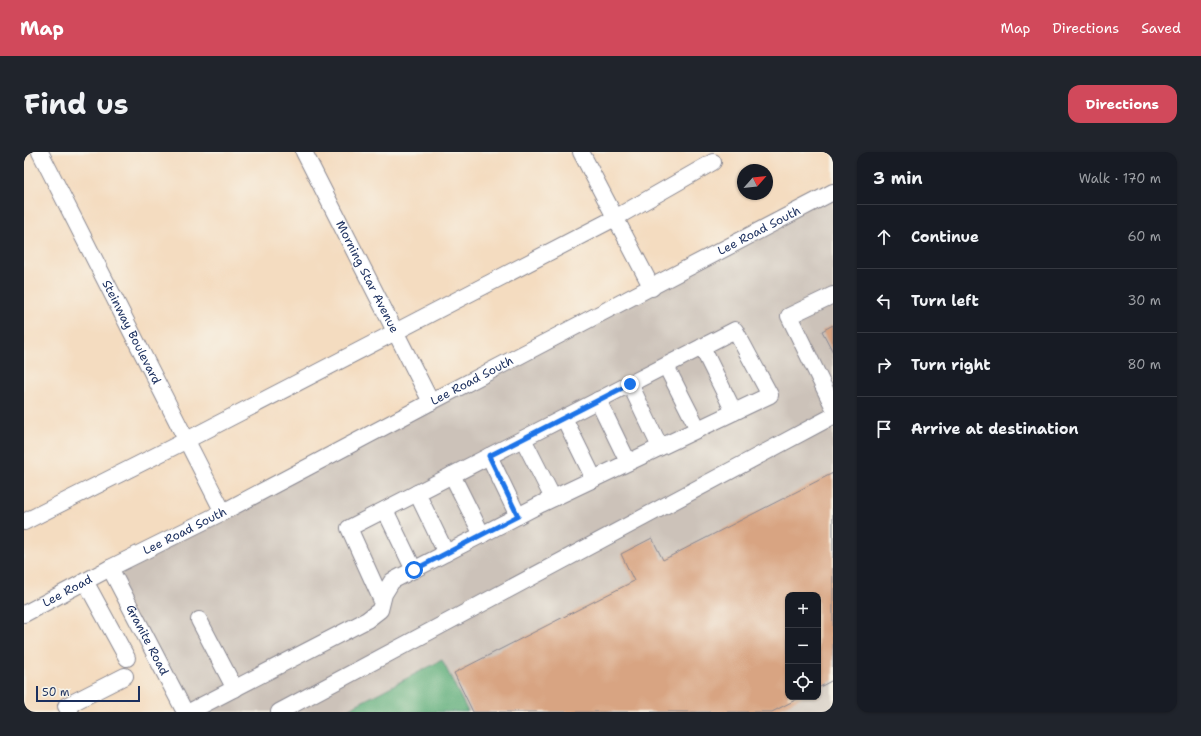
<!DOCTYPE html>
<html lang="en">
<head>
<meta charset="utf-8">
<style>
  body { margin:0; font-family:"Shantell Sans",sans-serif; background:#20242c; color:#f1f3f6 }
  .controls { position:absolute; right:12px; bottom:12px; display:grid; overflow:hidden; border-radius:8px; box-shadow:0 1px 3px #0004 }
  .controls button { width:36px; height:36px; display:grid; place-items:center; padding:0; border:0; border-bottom:1px solid #363941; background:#171b24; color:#f1f3f6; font:20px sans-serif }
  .compass { position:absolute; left:713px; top:12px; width:36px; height:36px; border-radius:50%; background:#171b24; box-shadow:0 1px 3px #0004; rotate:63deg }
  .scale { position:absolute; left:12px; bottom:10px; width:104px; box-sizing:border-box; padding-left:4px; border:2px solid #1b2f5e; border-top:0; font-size:11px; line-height:14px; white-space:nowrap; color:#1b2f5e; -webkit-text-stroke:3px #f7f3e8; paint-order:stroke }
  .stop { position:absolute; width:12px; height:12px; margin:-9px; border:3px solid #1a73e8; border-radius:50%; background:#fff }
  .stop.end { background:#1a73e8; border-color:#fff; box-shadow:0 1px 4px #0008 }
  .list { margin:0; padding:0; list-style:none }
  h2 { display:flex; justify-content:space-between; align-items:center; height:52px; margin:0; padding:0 16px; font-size:17px }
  h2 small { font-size:13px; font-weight:400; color:#9ea1a6 }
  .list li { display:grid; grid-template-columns:26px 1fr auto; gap:12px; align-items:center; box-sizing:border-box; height:64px; padding:0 16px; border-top:1px solid #363941 }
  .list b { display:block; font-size:15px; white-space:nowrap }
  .list em { font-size:13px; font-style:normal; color:#9ea1a6 }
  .icon { flex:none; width:22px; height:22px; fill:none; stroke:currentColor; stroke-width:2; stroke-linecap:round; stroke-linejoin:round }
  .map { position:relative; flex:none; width:809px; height:560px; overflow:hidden; border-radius:12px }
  header { display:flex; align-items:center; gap:24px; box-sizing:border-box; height:56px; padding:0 20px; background:#d1495b; color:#fff }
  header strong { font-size:19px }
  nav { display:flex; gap:22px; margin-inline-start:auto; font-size:14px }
  .intro { display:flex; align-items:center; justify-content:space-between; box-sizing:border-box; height:96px; padding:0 24px }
  h1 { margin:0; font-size:28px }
  .button { padding:10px 18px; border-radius:12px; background:#d1495b; color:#fff; font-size:14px; font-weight:700 }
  main { display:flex; gap:24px; padding:0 24px }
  aside { flex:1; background:#171b24; border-radius:12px; box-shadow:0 1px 3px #0004 }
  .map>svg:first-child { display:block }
</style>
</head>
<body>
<header>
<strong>Map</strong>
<nav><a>Map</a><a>Directions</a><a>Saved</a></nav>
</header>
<div class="intro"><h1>Find us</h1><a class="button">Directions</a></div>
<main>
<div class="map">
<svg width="809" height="560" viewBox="0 0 809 560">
  <rect width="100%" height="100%" fill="#f7f3e8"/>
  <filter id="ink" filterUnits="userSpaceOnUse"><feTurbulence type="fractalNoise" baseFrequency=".025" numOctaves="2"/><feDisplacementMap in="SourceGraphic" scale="8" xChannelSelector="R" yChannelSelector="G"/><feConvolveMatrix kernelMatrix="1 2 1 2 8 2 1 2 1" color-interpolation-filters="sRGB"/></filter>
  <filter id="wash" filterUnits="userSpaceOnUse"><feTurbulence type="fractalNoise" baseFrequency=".012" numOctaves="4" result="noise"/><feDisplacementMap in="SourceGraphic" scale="16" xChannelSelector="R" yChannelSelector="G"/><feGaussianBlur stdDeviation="0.9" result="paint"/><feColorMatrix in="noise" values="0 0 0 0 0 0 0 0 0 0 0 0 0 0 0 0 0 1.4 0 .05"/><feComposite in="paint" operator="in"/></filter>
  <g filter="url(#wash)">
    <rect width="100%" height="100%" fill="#f4dcc0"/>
    <!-- industrial -->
    <path fill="#ccc2b9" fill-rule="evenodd" d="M809,40V560H161L86,416ZM764,443H794V545H764Z"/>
    <!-- forest -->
    <path fill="#5eae7a" stroke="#3c6e6c" d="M418,508L444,560H318Z"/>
    <g id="blocks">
      <!-- building -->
      <path fill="#d8a482" d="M809,173V200L798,179Z
        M809,321V528L794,536V443H764V545H777L748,560H449L430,521L610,429L597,402L628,386L639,408Z"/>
    </g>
  </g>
  <g filter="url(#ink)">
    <use href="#blocks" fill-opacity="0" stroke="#88868f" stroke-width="1"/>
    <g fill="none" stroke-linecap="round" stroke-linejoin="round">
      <!-- minor casing -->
      <g stroke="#88868f" stroke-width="18">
        <g id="minor">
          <path id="s1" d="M16,0L199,360"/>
          <path id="s2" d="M280,0L407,250"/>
          <path d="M557,0L628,136"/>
          <path d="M809,143L765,164L809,254"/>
          <path d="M678,195L710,260"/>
          <path d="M642,214L674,277"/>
          <path d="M606,232L636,295"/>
          <path d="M574,248L604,310"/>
          <path d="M540,266L570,327"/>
          <path d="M499,287L529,346"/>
          <path d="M465,304L494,364"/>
          <path d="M428,323L458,383"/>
          <path d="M393,341L422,401"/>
          <path d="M361,358L390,418"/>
          <path d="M0,370L163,288L591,66L689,10"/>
          <path id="s3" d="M86,416L161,560"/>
          <path d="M61,429L103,506"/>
          <path id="s4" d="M0,462L86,416L199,360L407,250L809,40"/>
          <path d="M175,468L211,537"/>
          <path d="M46,560L42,554L101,524"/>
          <path d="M165,560L343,468L356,458L360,442L368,429L517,352L746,243L711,178L325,376L358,449"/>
          <path d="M255,560L809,264"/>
        </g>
      </g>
      <!-- minor -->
      <use href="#minor" stroke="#fff" stroke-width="16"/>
      <!-- rail casing -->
      <g stroke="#1b2f5e" stroke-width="4.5">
        <path id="rail" d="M806,560L809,556"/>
      </g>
      <!-- rail -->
      <use href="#rail" stroke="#f7f3e8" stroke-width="3" stroke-dasharray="9" stroke-linecap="butt"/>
    </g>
  </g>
  <g fill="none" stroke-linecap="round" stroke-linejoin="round" filter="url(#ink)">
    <!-- route -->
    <path stroke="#1a73e8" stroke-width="5" d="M390,418L494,364L465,304L606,232"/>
  </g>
  <g text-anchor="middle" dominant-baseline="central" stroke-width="3" stroke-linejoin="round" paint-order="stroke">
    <!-- street labels -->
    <g font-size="12" fill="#1b2f5e" stroke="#f7f3e8">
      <text stroke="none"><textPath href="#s4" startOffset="829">Lee Road South</textPath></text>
      <text stroke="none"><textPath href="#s2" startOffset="140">Morning Star Avenue</textPath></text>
      <text stroke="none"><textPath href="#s1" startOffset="202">Steinway Boulevard</textPath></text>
      <text stroke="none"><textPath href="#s4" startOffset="505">Lee Road South</textPath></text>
      <text stroke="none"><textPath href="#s4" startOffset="181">Lee Road South</textPath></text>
      <text stroke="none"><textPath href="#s4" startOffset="49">Lee Road</textPath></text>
      <text stroke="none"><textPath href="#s3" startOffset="81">Granite Road</textPath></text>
    </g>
  </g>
</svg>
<div class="controls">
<button>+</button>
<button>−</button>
<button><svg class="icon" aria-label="locate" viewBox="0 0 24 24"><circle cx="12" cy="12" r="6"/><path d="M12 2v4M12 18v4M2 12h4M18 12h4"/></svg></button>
</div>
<svg class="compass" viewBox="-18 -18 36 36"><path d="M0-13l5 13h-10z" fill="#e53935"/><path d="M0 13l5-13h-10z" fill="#9ea1a6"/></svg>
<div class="scale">50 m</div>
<div class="stop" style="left:390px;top:418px"></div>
<div class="stop end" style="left:606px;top:232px"></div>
</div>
<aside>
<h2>3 min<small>Walk · 170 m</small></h2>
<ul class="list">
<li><svg class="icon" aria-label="ahead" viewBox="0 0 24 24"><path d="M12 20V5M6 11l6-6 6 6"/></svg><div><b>Continue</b></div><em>60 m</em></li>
<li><svg class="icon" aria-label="left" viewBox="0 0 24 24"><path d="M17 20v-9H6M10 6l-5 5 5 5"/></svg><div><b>Turn left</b></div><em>30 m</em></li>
<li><svg class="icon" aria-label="right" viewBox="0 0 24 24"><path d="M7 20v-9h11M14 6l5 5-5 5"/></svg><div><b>Turn right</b></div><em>80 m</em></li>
<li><svg class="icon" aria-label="arrive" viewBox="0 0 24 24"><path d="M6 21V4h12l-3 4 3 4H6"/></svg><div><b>Arrive at destination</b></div></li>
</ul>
</aside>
</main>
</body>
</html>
